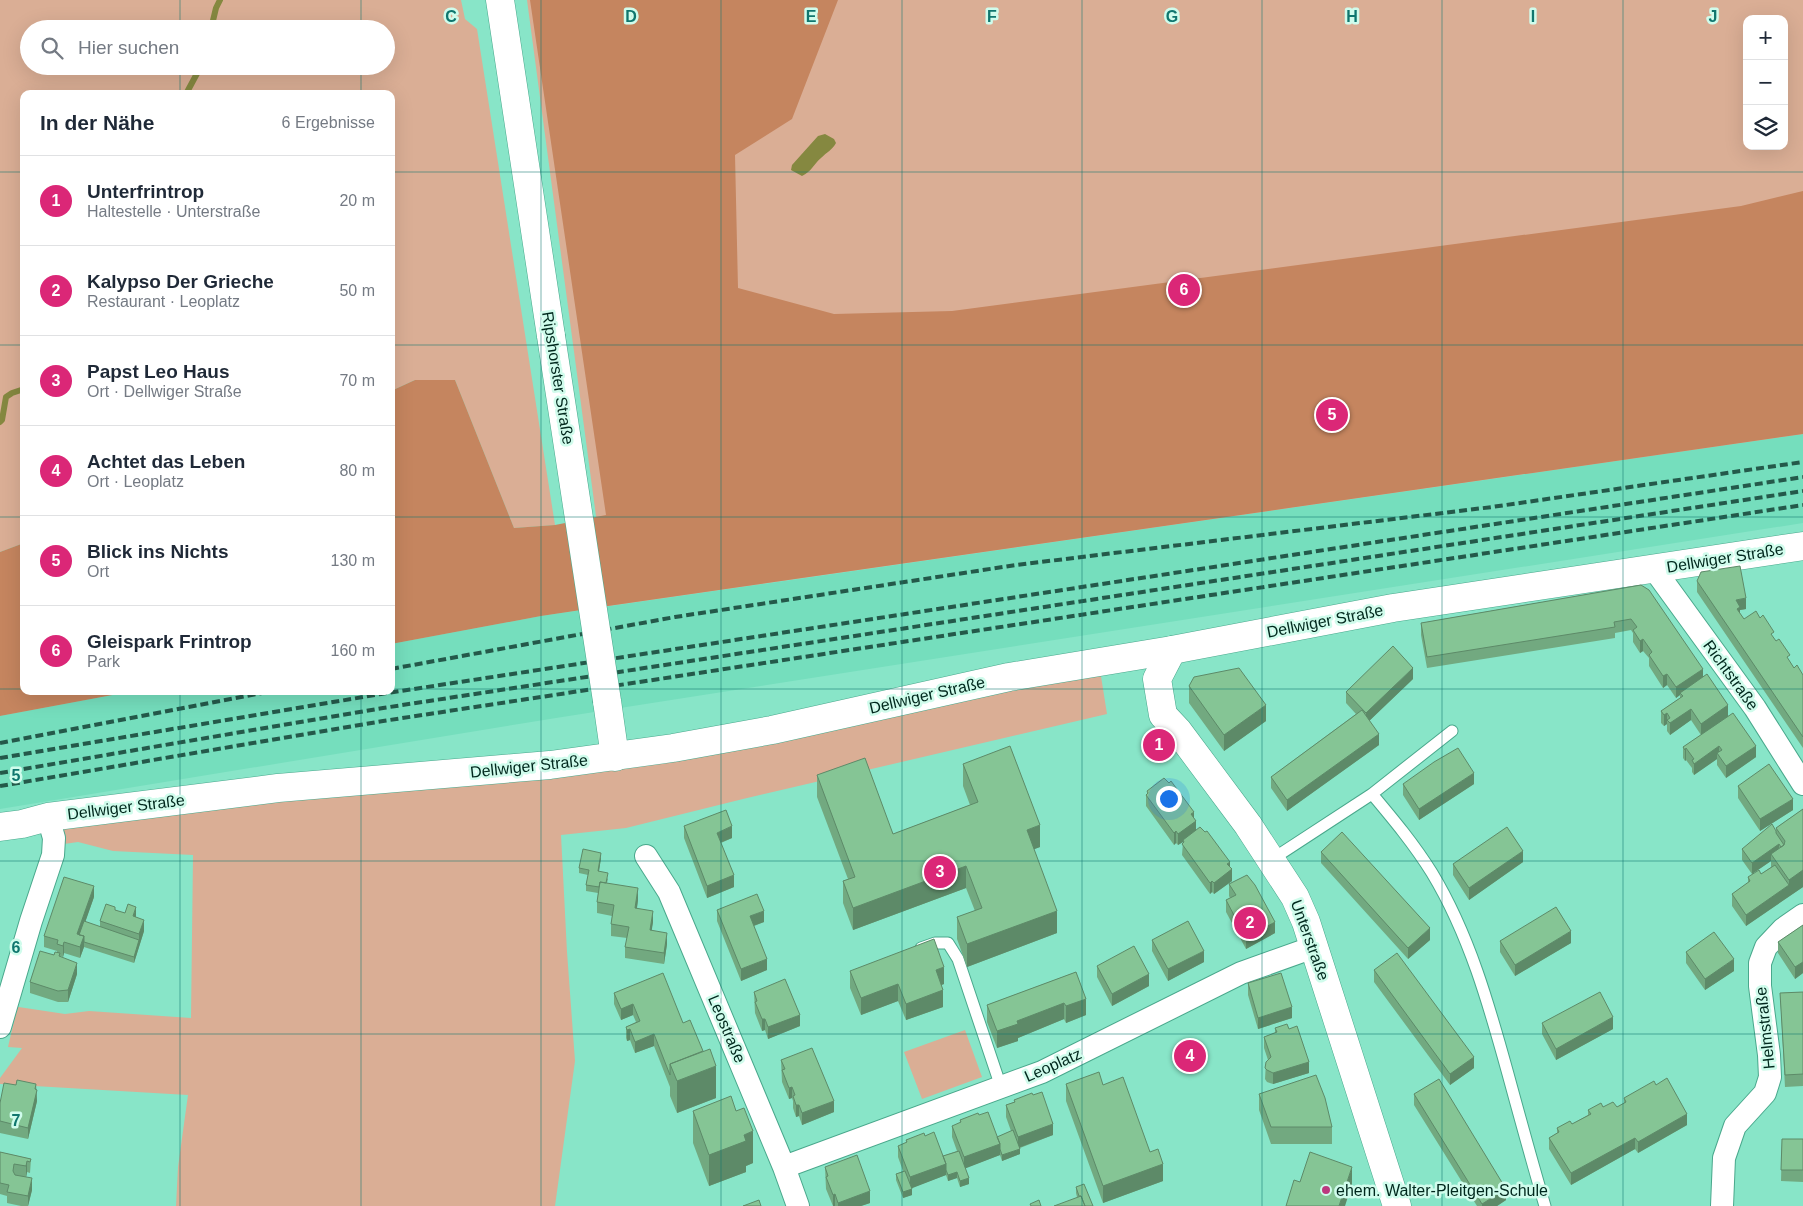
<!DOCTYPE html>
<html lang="de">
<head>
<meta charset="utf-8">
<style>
  body { margin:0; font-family:Arial,sans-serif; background:#f6f6f7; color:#1f2937 }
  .controls { position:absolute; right:15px; top:15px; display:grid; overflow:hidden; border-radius:10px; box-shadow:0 5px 20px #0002 }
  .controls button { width:45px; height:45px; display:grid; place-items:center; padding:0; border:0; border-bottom:1px solid #e0e1e3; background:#fff; color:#1f2937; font:25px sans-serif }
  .you { position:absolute; left:1168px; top:798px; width:18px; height:18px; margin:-12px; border:4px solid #fff; border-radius:50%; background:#1a73e8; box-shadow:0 0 0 8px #1a73e833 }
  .badge { display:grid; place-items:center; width:32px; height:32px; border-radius:50%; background:#db2777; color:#fff; font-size:16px; font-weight:700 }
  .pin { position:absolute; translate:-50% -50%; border:2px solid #fff; box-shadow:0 1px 5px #0006 }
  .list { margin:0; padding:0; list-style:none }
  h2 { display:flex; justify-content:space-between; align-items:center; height:65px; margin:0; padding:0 20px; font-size:21px }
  h2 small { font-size:16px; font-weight:400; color:#747a83 }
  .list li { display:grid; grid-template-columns:32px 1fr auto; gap:15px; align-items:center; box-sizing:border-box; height:90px; padding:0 20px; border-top:1px solid #e0e1e3 }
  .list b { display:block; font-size:19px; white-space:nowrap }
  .list p { margin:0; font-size:16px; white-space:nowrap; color:#747a83 }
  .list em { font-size:16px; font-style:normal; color:#747a83 }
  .icon { flex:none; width:28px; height:28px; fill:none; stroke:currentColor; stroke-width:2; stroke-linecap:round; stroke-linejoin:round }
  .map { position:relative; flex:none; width:1803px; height:1206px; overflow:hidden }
  .search { position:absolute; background:#fff; box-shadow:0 5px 20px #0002; left:20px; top:20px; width:375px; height:55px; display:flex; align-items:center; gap:12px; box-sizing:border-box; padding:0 18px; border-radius:28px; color:#747a83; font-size:19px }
  .panel { position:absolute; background:#fff; box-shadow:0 5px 20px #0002; left:20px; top:90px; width:375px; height:605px; border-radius:10px }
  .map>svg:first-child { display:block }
</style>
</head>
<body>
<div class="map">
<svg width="1803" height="1206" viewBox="0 0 1803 1206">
  <rect width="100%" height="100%" fill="#88e5c8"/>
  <!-- built -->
  <path fill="#75debd" d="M1803,434V523L556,718L0,809V716L134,691H391V644L541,616Z"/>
  <!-- green -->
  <path fill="#daae95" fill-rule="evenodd" d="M0,0H461L465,19L477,29L555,525L514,528L455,380H415L391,391V94H24V543L0,552ZM29,29H386V66H29Z
    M527,0H1803V434L608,606ZM1747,19H1784V146H1747Z
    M1100,670L1107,714L743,799L626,828L561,835L567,952L575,1061L555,1206H176L178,1167L188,1095L0,1084V1078L22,1048L8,1047L15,1017L12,1006L65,1014L89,1011L191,1018L193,855L113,851L78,842L57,845L61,822L276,796Z
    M965,1030L982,1077L922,1099L904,1052Z"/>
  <!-- forest -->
  <path fill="#c5855f" d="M530,0H838L792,119L735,155L738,288L834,314L952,311L1741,206L1803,191V434L608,606L541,616L391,644V391L415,380H455L514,528L555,525L606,515Z
    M24,543V691H134L0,716V552Z"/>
  <!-- water -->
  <path fill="#858840" d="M825,134L834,139L836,143C832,150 827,152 821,158C814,164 811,172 802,176L791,170L792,165L818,136Z"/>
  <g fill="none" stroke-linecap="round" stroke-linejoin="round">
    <!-- stream -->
    <path stroke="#858840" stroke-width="6" d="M211,29L216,8L220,0
      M186,94L201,66
      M0,422L2,420L6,397L12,393L21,390L24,392"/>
    <!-- service casing -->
    <g stroke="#49a88c" stroke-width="13">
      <path id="service" d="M1372,794C1393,819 1414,844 1432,873C1469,934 1489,1005 1508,1074C1520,1118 1532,1162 1545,1206
        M1271,860L1372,794L1452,731
        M921,948L935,943H948L958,959L1001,1087"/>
    </g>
    <!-- minor casing -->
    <g stroke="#49a88c" stroke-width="24">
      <path id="minor" d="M1654,569L1755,708L1803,784
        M646,856L669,892L784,1167L798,1206
        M0,1027L31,921L53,855L54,838L48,817
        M784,1167L1042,1072L1241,973L1314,947
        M1722,1206L1724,1158L1735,1126L1765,1093L1770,1077L1769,1055L1760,986V963L1766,947L1783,929L1803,915"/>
    </g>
    <!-- tertiary casing -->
    <g stroke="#49a88c" stroke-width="29">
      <path id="tertiary" d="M500,0L551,336
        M1172,650L1157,679L1163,715L1178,731L1248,825L1295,897L1306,922L1397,1206
        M607,701L615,757"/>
    </g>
    <!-- secondary casing -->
    <g stroke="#49a88c" stroke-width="29">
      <path id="secondary" d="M0,827L22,824L48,817L278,788L550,765L673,748L772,730L1009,677L1172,650L1393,608L1803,546"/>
    </g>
    <!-- service -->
    <use href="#service" stroke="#fff" stroke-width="11"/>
    <!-- minor -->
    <use href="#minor" stroke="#fff" stroke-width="22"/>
    <!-- tertiary -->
    <use href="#tertiary" stroke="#fff" stroke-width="28"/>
    <!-- secondary -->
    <use href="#secondary" stroke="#fff" stroke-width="28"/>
    <!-- rail -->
    <path stroke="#24594a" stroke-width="4" stroke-dasharray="8 4" stroke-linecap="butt" d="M391,669L675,617L1016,565L1492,507L1803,462
      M0,743L272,691
      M0,758L381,694L1803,477
      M0,773L383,708L1803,491
      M0,786L383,721L1803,505"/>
    <!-- tertiary-bridge casing -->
    <g stroke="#49a88c" stroke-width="29" stroke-linecap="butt">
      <path id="tertiary-bridge" d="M551,336L607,701"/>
    </g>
    <!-- tertiary-bridge -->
    <use href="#tertiary-bridge" stroke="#fff" stroke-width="28"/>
  </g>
  <!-- wall -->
  <path fill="#72a980" d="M1697,581L1746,609L1740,610V614L1744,619L1774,639L1794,668L1803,675V748L1697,592Z
    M1641,585L1756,757L1726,778L1717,765V759L1694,775L1692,772V768L1686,760L1685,761L1683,758V747L1701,735L1691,720L1670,735L1667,731V724L1664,726L1661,723V711L1680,698V695L1676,698L1667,685L1663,688L1649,666V658L1643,651L1640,653L1633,642V633L1631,630L1615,633V638L1427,668L1421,635V623Z
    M1413,679L1369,721L1379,745L1287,811L1271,788V777L1356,714L1346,703V692Z
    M1189,686L1266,721L1224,751L1189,703Z
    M963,764L1040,847L1034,849L1057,933L967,967L957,939V917L975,911L966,888L853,930L843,903V881L848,879L817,797V775L893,834L970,805L963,786Z
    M1403,784H1474L1419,820L1403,795Z
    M1738,786L1793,810L1760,831L1738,798Z
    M1147,791L1194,818L1196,830L1230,867L1232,881L1214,894L1212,892L1210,894L1182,855L1183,842L1178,845L1176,843L1174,845L1146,806V795L1147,794Z
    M1803,809V887L1746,926L1732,906V894L1748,883V877L1761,874L1771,867V861L1752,874L1742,860V849L1776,831V828Z
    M684,826L732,838L721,843L734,887L707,898L684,838Z
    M1321,852L1430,940L1408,959L1321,863Z
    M601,858L599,871L608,879L607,883L638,900L637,908L653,922L651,931L667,944L664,964L625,958V947L627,938L611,936V924L612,916L597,913V902L598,893L586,891V885L588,875L579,873V868Z
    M1523,862L1469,900L1453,875V864Z
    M1229,884L1275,933L1246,949L1226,912V900L1230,898L1229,896Z
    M94,897L85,922L100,927V921L115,910L136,917L144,931L134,963L84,947L80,958L64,953L63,957L60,956L77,974L68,1002H58L30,993V982L57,952V951L44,947V936Z
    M717,910L764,922L754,926L767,970L741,981L717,921Z
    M1803,925V973L1795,979L1778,953V942Z
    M1152,940L1204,962L1168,981L1152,951Z
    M1500,941L1571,943L1515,976L1500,952Z
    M1686,952L1734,971L1705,990L1686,963Z
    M1097,966L1149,986L1112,1006L1097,977Z
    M1374,970L1474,1068L1450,1085L1374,982Z
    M850,971L944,984L941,985L943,1007L906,1020L898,1001L861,1015L850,988Z
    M1076,972L1086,1015L1066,1023L1064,1019L1018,1038V1041L997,1048L987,1022V1005Z
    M1248,983L1292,1018L1258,1029L1248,995Z
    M754,992L800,1026L768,1039L765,1030L762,1031L755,1013Z
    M1803,992V1086L1785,1087L1780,993Z
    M614,993L683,1023L716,1098L677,1113L670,1096V1087L654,1046L635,1053L630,1040L627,1041L626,1038V1027L636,1022L633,1015L621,1020L614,1004Z
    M1542,1023L1613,1029L1556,1060L1542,1034Z
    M1275,1028L1289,1029L1309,1073L1273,1084L1267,1082L1265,1079L1266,1062L1268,1060L1264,1048V1037L1275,1033Z
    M781,1060L834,1112L802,1125L799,1116L796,1117L793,1108V1101L792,1098L789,1099L782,1082Z
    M1066,1084L1103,1085L1150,1152L1163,1181L1103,1203L1066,1101Z
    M36,1090L37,1101L28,1139L0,1133V1103Z
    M1259,1094L1332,1127V1144H1271L1259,1110Z
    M1414,1094L1506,1200L1497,1206H1477L1414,1105Z
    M1033,1095L1053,1135L1020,1148V1154L1002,1161L1000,1155L965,1168L969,1184L960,1187L957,1178L948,1181L946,1175L911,1188L912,1195L903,1198L896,1180V1174L903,1171L898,1157V1146L906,1143V1140L925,1136L943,1156L957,1151L952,1137V1126L960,1123V1120L979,1115L997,1137L1011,1131L1006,1117V1105L1014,1102V1100Z
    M1624,1098L1687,1125L1638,1153L1635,1149L1571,1185L1549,1149V1138L1557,1133V1128L1572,1124L1588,1115V1110L1617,1107L1624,1103Z
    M693,1111L753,1163L746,1166V1172L709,1186L693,1143Z
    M1782,1139H1803V1182L1781,1181Z
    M0,1152L31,1159L30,1173L27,1172L26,1177L32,1190L28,1206H21L7,1203V1196L0,1194Z
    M825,1167L870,1203L861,1206H833L826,1189Z
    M1076,1187L1093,1206L1077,1197L1076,1193Z"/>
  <!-- shaded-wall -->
  <path fill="#5d8a68" d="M1746,598V609L1740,610V618L1737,620L1736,600Z
    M1643,639V651L1640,653V641Z
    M1413,668V679L1366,724V713Z
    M1703,669V680L1680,693V695L1676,698V687Z
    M1667,674V685L1663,688V676Z
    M1266,705V721L1224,751V735Z
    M1728,705V717L1701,735V724Z
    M1691,709V720L1670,735V723Z
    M1667,713V724L1664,726V715Z
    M1379,734V745L1287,811V800Z
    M1719,746V756L1717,753V759L1694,775V764Z
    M1756,746V757L1726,778V766Z
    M1686,748V760L1685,761V750Z
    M1474,773V784L1419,820V809Z
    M1793,799V810L1760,831V819Z
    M1194,812V822L1196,821V832L1183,840V842L1178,845V834L1191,814Z
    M1040,825V847L1027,852V830Z
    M732,826V838L717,844V833Z
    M1176,831V843L1174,845V833Z
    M1779,844V855L1771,854V861L1752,874V863Z
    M1523,851V862L1469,900V888Z
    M601,853V858L598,877V871Z
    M1230,862V870L1232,869V881L1214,894V883L1227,864Z
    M966,866V888L853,930V908Z
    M1803,870V887L1746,926V915L1789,885V880Z
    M734,875V887L707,898V886Z
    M1212,881V892L1210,894V883Z
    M94,886V897L79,940L77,934Z
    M638,888V900L635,920V908Z
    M136,907V918L133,916Z
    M653,911V922L650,942V930Z
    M764,911V922L750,927V916Z
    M1057,911V933L967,967V944Z
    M144,920V931L134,963V957L139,940V934Z
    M1275,922V933L1246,949V938Z
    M1430,928V940L1408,959V948Z
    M1571,931V943L1515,976V965Z
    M667,933V944L664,964V953Z
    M84,936V947L80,958V947Z
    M64,942V953L63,957V946Z
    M1204,951V962L1168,981V969Z
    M767,959V970L741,981V969Z
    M1734,959V971L1705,990V979Z
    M1803,962V973L1795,979V967Z
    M77,963V974L68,1002V990Z
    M944,967V984L936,987V970Z
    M1149,974V986L1112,1006V994Z
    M898,984V1001L861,1015V998Z
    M943,990V1007L906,1020V1004Z
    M1086,999V1015L1066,1023V1006Z
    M1064,1003V1019L1018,1038V1041L997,1048V1031L1017,1021Z
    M633,1004V1015L621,1020V1009Z
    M1292,1007V1018L1258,1029V1018Z
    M800,1015V1026L768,1039V1027Z
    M1613,1017V1029L1556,1060V1049Z
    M762,1019H765V1030L762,1031Z
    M630,1029V1040L627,1041V1030Z
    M654,1034V1046L635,1053V1042Z
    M1474,1057V1068L1450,1085V1074Z
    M1309,1062V1073L1273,1084V1073Z
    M716,1066V1098L677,1113V1081Z
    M36,1084L37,1101L28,1139V1128Z
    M792,1087V1098L789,1099V1088Z
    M834,1101V1112L802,1125V1113Z
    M796,1105H799V1116L796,1117Z
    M1687,1114V1125L1638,1153V1142Z
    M1053,1124V1135L1018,1148V1137Z
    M753,1131V1163L746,1166V1172L709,1186V1155L744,1135Z
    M1635,1138V1149L1571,1185V1173Z
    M1000,1144V1155L964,1169V1157Z
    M1020,1149V1154L1002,1161V1155Z
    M27,1161V1172L26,1178V1166Z
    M946,1164V1175L910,1189V1177Z
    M1163,1164V1181L1103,1203V1186Z
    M1352,1167V1184L1345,1206H1339Z
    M957,1172V1178L948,1181V1175Z
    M32,1178V1190L28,1206V1196Z
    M969,1178V1184L960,1187V1181Z
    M912,1189V1195L903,1198V1192Z
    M1506,1189V1200L1497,1206H1482V1204Z
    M870,1191V1203L861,1206H838V1203Z
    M835,1194V1206H833V1195Z"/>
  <!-- building -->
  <path fill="#85c595" stroke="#5d8a68" d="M1740,566L1746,598L1736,600L1740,607L1737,609L1744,619L1756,611L1760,618L1763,615L1774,632L1771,634L1776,641L1779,639L1790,655L1787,657L1794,668L1797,665L1803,675V737L1697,581L1701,572Z
    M1641,585L1649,590L1703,669L1676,687L1667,674L1663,676L1649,655L1652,652L1643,639L1640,641L1633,630L1637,627L1631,619L1614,622L1615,627L1427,657L1421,623Z
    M1393,646L1413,668L1366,713L1346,692Z
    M1239,668L1266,705L1224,735L1189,686L1194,677Z
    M1707,674L1728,705L1701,724L1691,709L1670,723L1667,720L1670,718L1667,713L1664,715L1661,711L1683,696L1680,693Z
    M1362,710L1379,734L1287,800L1271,777Z
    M1733,713L1756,746L1726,766L1717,753L1722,750L1719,746L1694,764L1692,760L1694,759L1686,748L1685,750L1683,747Z
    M1010,746L1040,825L1027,830L1057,911L967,944L957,917L982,908L966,866L853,908L843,881L855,877L817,775L865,758L893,834L978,802L963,764Z
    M1458,748L1474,773L1419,809L1403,784L1434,762Z
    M1769,764L1793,799L1760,819L1738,786Z
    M1164,778L1169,783L1171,781L1194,812L1191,814L1196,821L1178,834L1176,831L1174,833L1146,795L1148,793L1147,791Z
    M1803,809V870L1789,880L1771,854L1784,845L1785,841L1776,828Z
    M726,810L732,826L717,833L734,875L707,886L684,826Z
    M1772,824L1776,831V833L1784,845L1781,847L1779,844L1752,863L1742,849Z
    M1200,827L1205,832L1207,831L1230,862L1227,864L1232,869L1214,883L1212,881L1210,883L1182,844L1184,842L1183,840Z
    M1507,827L1523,851L1469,888L1453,864Z
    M1342,832L1430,928L1408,948L1321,852Z
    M583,849L601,853L598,871L608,873L606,883L600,882L599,887L586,885L589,870L579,868Z
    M1775,865L1789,885L1746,915L1732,894L1750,881L1748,877L1759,870L1761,874Z
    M1247,875L1255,885L1275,922L1246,938L1226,900L1236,895L1229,884Z
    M64,877L94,886L77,934L84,936L80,947L64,942L63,946L57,944L58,940L44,936Z
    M600,882L638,888L635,908L653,911L650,930L667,933L664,953L625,947L629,927L611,924L614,905L597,902Z
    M757,894L764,911L750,916L767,959L741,969L717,910Z
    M106,904L115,907V910L125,913L128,904L136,907L133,916L144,920L139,934L100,921Z
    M1556,907L1571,931L1515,965L1500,941Z
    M84,921L139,940L134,957L84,942V936L79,935Z
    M1188,921L1204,951L1168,969L1152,940Z
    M1803,925V962L1795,967L1778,942Z
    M1714,932L1734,959L1705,979L1686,952Z
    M934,939L944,967L936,970L943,990L906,1004L898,984L861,998L850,971Z
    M1134,946L1149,974L1112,994L1097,966Z
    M40,951L54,955L55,952L60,953L59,956L77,963L68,990L58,991L30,982Z
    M1397,953L1474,1057L1450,1074L1374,970Z
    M1076,972L1086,999L1066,1006L1064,1003L1017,1021L1018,1024L997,1031L987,1005Z
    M663,973L683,1023L690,1020L703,1051L670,1064V1075L654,1034L635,1042L630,1029L627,1030L626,1027L640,1021L633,1004L621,1009L614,993Z
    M1281,973L1292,1007L1258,1018L1248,983Z
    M785,979L800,1015L768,1027L765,1019H762L755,1002L757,1001L754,992Z
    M1600,992L1613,1017L1556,1049L1542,1023Z
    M1803,992V1074L1785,1075L1780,993Z
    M1287,1024L1289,1029L1297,1026L1309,1062L1273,1073L1267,1070L1265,1068L1266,1062L1271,1057L1264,1037L1277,1032L1275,1028Z
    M812,1048L834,1101L802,1113L799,1105H796L793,1096L795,1095L792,1087L789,1088L782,1070L785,1069L781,1060Z
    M710,1049L716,1066L677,1081L670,1064Z
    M1099,1072L1103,1085L1123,1077L1150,1152L1158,1149L1163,1164L1103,1186L1066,1084Z
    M1316,1075L1325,1098L1332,1127H1271L1259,1094Z
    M1667,1078L1687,1114L1638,1142L1635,1138L1571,1173L1549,1138L1559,1132L1557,1128L1570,1121L1572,1124L1591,1114L1588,1110L1601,1103L1603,1107L1613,1102L1617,1107L1626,1102L1624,1098L1654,1081L1656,1085Z
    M1439,1079L1506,1189L1482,1204L1414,1094Z
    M17,1080L36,1084L35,1089L37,1090L28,1128L0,1121V1103L4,1083L16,1085Z
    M1042,1092L1053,1124L1018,1137L1006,1105L1015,1102L1014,1100L1032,1093L1033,1095Z
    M731,1096L736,1111L744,1108L753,1131L744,1135L746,1141L709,1155L693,1111Z
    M988,1112L1000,1144L964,1157L952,1126L961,1122L960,1120L978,1113L979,1115Z
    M1013,1130L1020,1149L1002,1155L1000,1149V1144L997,1137Z
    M934,1132L946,1164L910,1177L898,1146L907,1142L906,1140L924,1133L925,1136Z
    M1782,1139H1803V1170H1781Z
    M959,1151L969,1178L960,1181L957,1172L948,1175L946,1170V1164L943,1156Z
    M0,1152L31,1159L30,1162L27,1161L26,1166L14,1164L13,1171L15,1175L32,1178L28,1196L7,1192L9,1185L0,1183Z
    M1310,1152L1352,1167L1339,1206H1286L1294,1180L1300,1182Z
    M857,1155L870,1191L838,1203L835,1194L833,1195L826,1177L828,1176L825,1167Z
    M905,1171L912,1189L903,1192L896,1174Z
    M1084,1184L1093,1206H1085L1081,1196H1079L1076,1187Z
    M1081,1196L1085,1206H1054Z
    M759,1200L761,1206H743Z
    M1039,1200L1041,1206H1031L1030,1204Z"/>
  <!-- grid -->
  <path fill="none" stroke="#0f766e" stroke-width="1" stroke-opacity="0.55" d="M180,0V29M361,0V29M541,0V1206M721,0V1206M902,0V1206M1082,0V1206M1262,0V1206M1442,0V1206M1623,0V1206M180,66V94M361,66V94M0,172H24M391,172H1803M0,345H24M391,345H1803M0,517H24M391,517H1803M0,689H24M391,689H1803M180,691V1206M361,691V1206M0,861H1803M0,1034H1803"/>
  <!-- markers -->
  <circle fill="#bc397f" stroke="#d0fcec" stroke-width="2" cx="1326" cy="1190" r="5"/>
  <g text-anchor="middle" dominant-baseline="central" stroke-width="5" stroke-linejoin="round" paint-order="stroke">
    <!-- street labels -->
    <g font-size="16" fill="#00281d" stroke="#d0fcec">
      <text transform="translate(558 378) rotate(81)">Ripshorster Straße</text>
      <text transform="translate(1725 558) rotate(-9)">Dellwiger Straße</text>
      <text transform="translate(1325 621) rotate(-11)">Dellwiger Straße</text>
      <text transform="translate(1731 675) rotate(54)">Richtstraße</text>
      <text transform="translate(927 695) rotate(-13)">Dellwiger Straße</text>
      <text transform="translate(529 766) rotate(-6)">Dellwiger Straße</text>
      <text transform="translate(126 807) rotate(-7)">Dellwiger Straße</text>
      <text transform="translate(1310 940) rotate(70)">Unterstraße</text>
      <text transform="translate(1765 1028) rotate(-96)">Helmstraße</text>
      <text transform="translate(727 1029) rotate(67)">Leostraße</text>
      <text transform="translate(1053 1065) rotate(-24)">Leoplatz</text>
    </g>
    <!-- poi labels -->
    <g font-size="16" fill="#00281d" stroke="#d0fcec" text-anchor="start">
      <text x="1336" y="1190">ehem. Walter-Pleitgen-Schule</text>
    </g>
  </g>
  <g font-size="16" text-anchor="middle" font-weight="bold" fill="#0f766e" stroke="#d0fcec" stroke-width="5" stroke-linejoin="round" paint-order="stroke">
    <text x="451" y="22">C</text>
    <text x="631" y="22">D</text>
    <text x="811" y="22">E</text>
    <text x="992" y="22">F</text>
    <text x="1172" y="22">G</text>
    <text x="1352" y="22">H</text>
    <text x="1533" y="22">I</text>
    <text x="1713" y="22">J</text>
    <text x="16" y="781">5</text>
    <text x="16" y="953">6</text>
    <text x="16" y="1126">7</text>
  </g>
</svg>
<div class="controls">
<button>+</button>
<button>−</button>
<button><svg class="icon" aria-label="layers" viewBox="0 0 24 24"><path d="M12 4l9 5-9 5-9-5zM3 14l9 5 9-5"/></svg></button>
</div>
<div class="you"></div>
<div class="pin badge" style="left:1159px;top:745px">1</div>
<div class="pin badge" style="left:1250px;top:923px">2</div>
<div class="pin badge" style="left:940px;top:872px">3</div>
<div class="pin badge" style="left:1190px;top:1056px">4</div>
<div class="pin badge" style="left:1332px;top:415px">5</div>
<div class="pin badge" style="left:1184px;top:290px">6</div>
<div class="search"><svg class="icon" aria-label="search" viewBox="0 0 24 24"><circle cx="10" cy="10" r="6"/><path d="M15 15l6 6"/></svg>Hier suchen</div>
<section class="panel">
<h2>In der Nähe<small>6 Ergebnisse</small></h2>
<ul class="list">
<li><span class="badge">1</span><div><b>Unterfrintrop</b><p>Haltestelle · Unterstraße</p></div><em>20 m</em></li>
<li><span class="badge">2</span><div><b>Kalypso Der Grieche</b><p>Restaurant · Leoplatz</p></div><em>50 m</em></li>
<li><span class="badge">3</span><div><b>Papst Leo Haus</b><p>Ort · Dellwiger Straße</p></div><em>70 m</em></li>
<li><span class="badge">4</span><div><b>Achtet das Leben</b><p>Ort · Leoplatz</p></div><em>80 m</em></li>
<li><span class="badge">5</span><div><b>Blick ins Nichts</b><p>Ort</p></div><em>130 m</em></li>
<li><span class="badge">6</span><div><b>Gleispark Frintrop</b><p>Park</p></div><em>160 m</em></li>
</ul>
</section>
</div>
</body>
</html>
